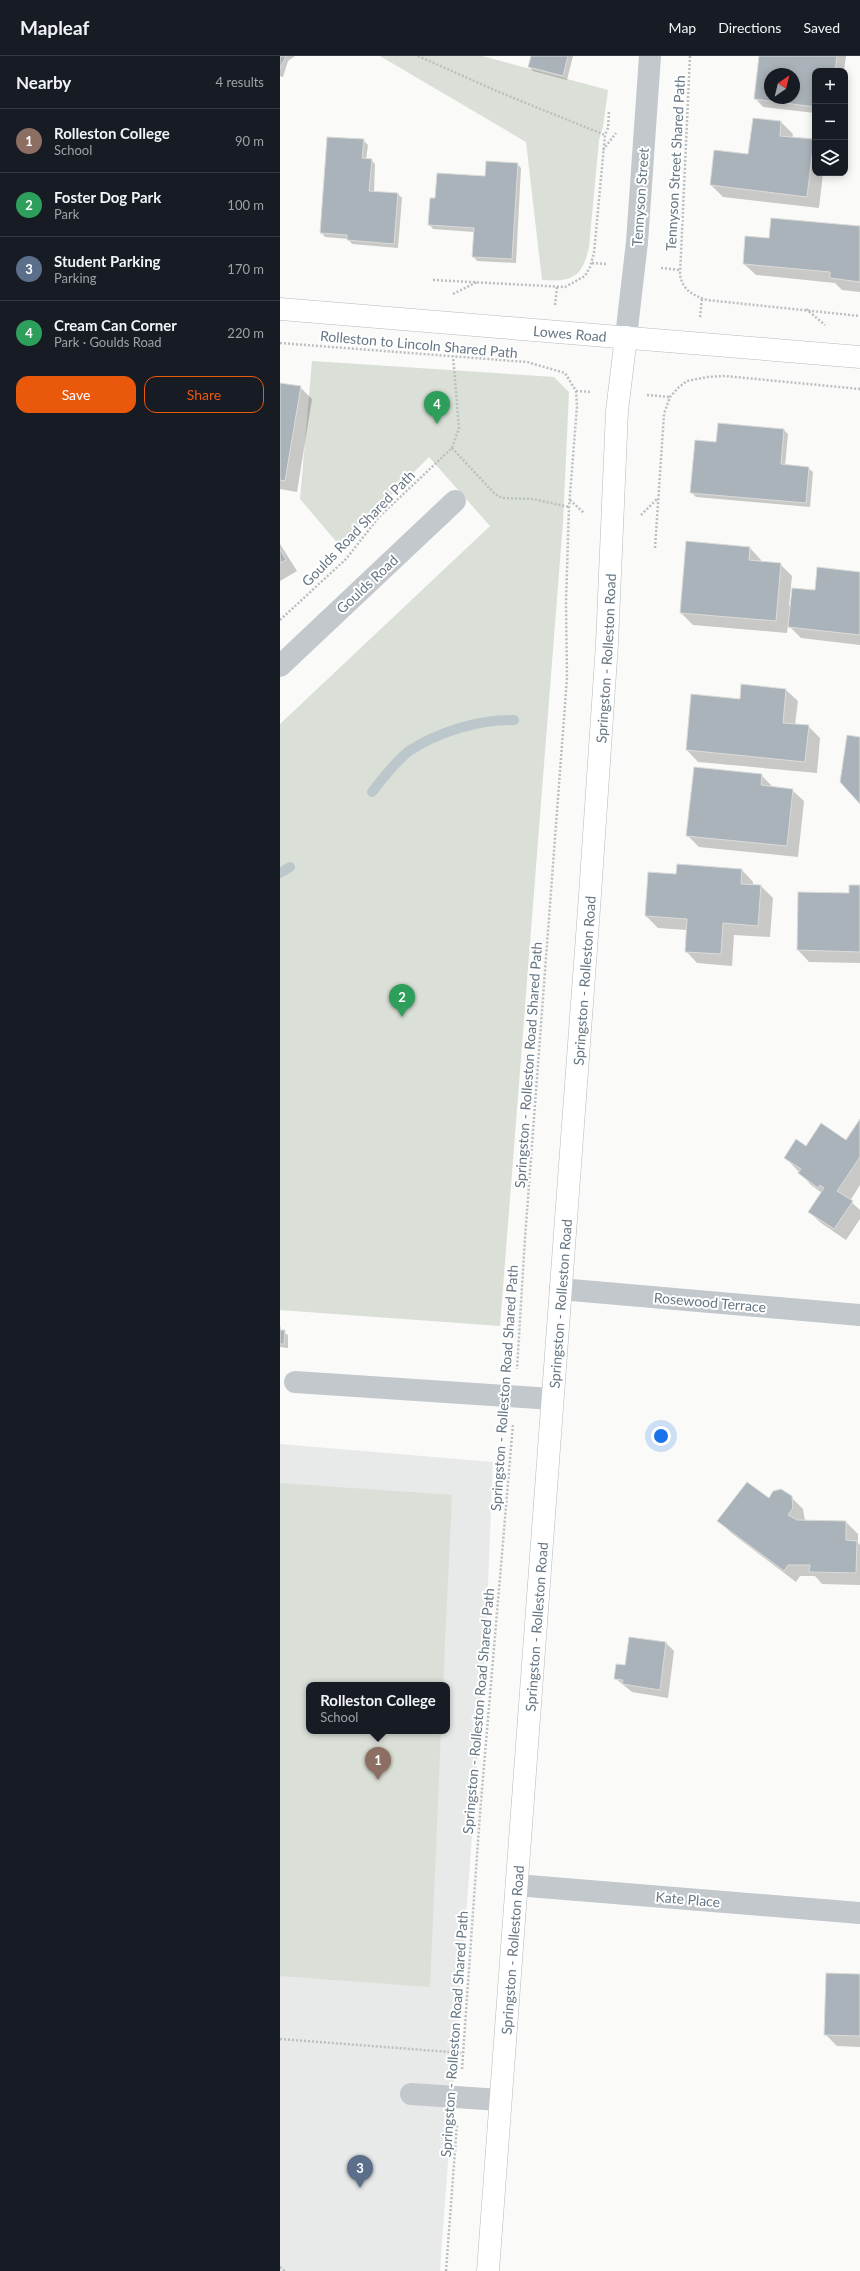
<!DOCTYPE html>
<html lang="en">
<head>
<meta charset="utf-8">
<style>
  body { margin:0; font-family:Lato,sans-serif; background:#20242c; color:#f1f3f6 }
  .controls { position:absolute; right:12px; top:12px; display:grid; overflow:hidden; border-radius:8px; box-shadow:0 2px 10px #0003 }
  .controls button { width:36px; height:36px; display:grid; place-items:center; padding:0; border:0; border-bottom:1px solid #363941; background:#171b24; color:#f1f3f6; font:20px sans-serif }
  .compass { position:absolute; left:484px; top:12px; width:36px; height:36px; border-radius:50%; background:#171b24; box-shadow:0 2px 10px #0003; rotate:35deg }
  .you { position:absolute; left:381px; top:1380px; width:14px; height:14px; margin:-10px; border:3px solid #fff; border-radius:50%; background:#1a73e8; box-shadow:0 0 0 6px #1a73e833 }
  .badge { display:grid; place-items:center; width:26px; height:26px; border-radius:50%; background:#ea580c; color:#fff; font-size:13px; font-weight:700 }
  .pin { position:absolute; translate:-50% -33px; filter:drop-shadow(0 1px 2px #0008) }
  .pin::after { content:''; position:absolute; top:21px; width:14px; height:12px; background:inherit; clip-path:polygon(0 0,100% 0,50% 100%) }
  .popup { position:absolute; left:26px; top:1626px; width:144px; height:52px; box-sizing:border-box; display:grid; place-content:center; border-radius:8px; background:#171b24; filter:drop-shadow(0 1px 3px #0005); font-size:13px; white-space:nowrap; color:#9ea1a6 }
  .popup b { font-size:15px; color:#f1f3f6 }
  .popup::after { content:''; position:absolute; left:50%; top:100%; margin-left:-8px; border:8px solid transparent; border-top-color:#171b24 }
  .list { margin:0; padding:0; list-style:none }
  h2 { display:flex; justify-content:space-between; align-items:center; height:52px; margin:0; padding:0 16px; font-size:17px }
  h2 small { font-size:13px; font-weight:400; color:#9ea1a6 }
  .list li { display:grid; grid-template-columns:26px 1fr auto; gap:12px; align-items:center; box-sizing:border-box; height:64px; padding:0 16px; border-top:1px solid #363941 }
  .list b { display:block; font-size:15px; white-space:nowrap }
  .list p { margin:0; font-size:13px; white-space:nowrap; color:#9ea1a6 }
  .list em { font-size:13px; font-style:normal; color:#9ea1a6 }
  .actions { display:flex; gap:8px; padding:12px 16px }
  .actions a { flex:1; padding:9px 0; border:1px solid #ea580c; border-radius:12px; text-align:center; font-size:14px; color:#ea580c }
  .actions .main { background:#ea580c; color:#fff }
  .icon { flex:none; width:22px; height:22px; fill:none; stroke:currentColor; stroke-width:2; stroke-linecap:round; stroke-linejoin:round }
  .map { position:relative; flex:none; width:580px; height:2215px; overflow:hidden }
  header { display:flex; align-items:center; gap:24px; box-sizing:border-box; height:56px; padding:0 20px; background:#171b24; border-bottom:1px solid #363941 }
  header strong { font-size:19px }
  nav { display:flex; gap:22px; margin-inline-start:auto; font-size:14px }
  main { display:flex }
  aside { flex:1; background:#171b24 }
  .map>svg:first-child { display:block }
</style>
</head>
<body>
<header>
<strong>Mapleaf</strong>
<nav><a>Map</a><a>Directions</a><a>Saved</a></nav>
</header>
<main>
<aside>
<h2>Nearby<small>4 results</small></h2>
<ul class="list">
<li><span class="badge" style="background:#8d6e63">1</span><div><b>Rolleston College</b><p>School</p></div><em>90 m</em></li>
<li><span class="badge" style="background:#2e9e5b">2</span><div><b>Foster Dog Park</b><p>Park</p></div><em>100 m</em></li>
<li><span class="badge" style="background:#5c6f8a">3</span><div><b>Student Parking</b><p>Parking</p></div><em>170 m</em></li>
<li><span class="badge" style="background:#2e9e5b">4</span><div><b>Cream Can Corner</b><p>Park · Goulds Road</p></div><em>220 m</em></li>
</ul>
<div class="actions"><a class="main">Save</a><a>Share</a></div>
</aside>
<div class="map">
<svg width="580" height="2215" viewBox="0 0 580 2215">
  <rect width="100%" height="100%" fill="#fafaf8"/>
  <!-- built -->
  <path fill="#e8e9e9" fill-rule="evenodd" d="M0,1388L213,1406L205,1602L160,2215H0ZM29,1629H167V1675H29Z"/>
  <!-- green -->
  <path fill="#dadfd7" d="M100,0H202L328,34L323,71L319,84L309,191C302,222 292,226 262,224L246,86Z
    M32,305L274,321L289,336L283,466L220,1270L0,1254V668L210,470L149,401L60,490L20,443Z
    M0,1427L172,1439L163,1629H29V1675H161L150,1931L0,1920Z"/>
  <!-- shadow -->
  <path fill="#0003" fill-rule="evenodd" d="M0,0H15L8,5L3,21L0,20Z
    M252,0H293L287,24L253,15L249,11Z
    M480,0H566L564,15H535V57L483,51L475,42ZM490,18H514V42H490Z
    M474,63L501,66L513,78L512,82L535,86V117H543L539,152L443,141L431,129L469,100Z
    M83,84L88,89L86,104H91L95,108L94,136L118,138L122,142L118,192L72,188L68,183L45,181L41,176Z
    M237,108L241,112L236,207L197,205L193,200L194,176L153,173L149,168L156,143Z
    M580,171V236L562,234L555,227L476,219L464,208L489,183Z
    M0,328L20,331L32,343L17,436L0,433Z
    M504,374L508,378L505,410L528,412L533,416L530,451L416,441L411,436L437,387Z
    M0,488L17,515L0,525Z
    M470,492L481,504V506L500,508L512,520L509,550L536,535L580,517V589L521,582L508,569L507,577L413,569L401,557Z
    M462,629L506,634L518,645L515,669L528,670L540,682L537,717L418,706L407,694L412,639L461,644Z
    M481,719L493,731L512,734L524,745L518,801L419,791L407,779Z
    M462,814L473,826V830H481L493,842L490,881L454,879L452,910L417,907L406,895L407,874L378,872L366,860L397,819Z
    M580,830V907L529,906L518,894Z
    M580,1065V1129L570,1145L580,1154V1163L566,1184L541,1167L529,1156L542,1137L531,1129L505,1101L526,1091L566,1085Z
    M0,1269L1,1275L8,1279V1292L0,1291Z
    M511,1441L523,1453L525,1465L566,1466L578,1478V1487L580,1489V1529L542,1528L535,1520H520L516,1526L450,1476L439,1465L489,1443Z
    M350,1582L386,1587L394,1595L388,1642L352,1636L335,1622L346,1610Z
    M580,1919V1991L557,1990L545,1978Z"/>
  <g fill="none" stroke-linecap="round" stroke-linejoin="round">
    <!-- stream -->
    <path stroke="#bbc7cb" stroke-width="10" d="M92,736C103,722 115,706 129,695C158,676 200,663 234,664
      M0,817L10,811"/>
  </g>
  <!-- building -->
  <path fill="#aab3b9" stroke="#dcdcda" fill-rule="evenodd" d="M0,0H6L0,13Z
    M251,0H288L283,20L248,11Z
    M479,0H557L555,15H535V51L474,43ZM490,18H514V42H490Z
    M473,62L501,65L500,80L534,83L527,141L430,129L434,94L468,98Z
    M47,81L84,83L82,102L92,103L89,135L118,137L114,188L67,184V179L40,177Z
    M206,105L238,107L232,203L192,201L194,172L148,169L150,142H155L157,117L205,120Z
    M491,162L580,170V226L550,222V216L463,208L465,180L489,182Z
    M0,327L21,330L5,425L0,424Z
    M438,367L504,373L501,408L529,411L526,447L410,437L415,384L436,386Z
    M406,485L470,491L469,504L501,507L496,565L400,557Z
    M0,493L6,504L0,507Z
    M537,511L580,516V579L508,571L512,532L535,534Z
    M461,628L506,633L503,667L529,669L525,706L406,694L411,638L460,643Z
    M567,679L580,681V748L560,726Z
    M414,711L482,718L481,729L513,733L507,790L406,780Z
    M397,808L462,813L461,828L481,829L478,870L443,867L441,898L405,896L407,863L365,860L368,816L396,818Z
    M569,829H580V896L517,894L518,836L569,837Z
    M580,1063V1101L557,1135L573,1145L554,1173L528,1156L544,1132L540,1129L538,1132L518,1117L521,1113L504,1102L516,1083L526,1090L541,1067L566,1084Z
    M0,1274H5L4,1288H0Z
    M467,1426L489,1442L493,1435L501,1433L512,1440L513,1452L508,1459L517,1464L566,1465V1484L577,1485L576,1517L529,1516L530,1509H508L504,1515L437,1465Z
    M349,1581L386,1586L380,1634L342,1628L343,1624L334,1623L336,1608L345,1609Z
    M546,1917L580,1918V1980L544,1979Z"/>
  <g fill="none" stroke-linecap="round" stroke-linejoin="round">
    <!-- major casing -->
    <g stroke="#b5babe" stroke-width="23">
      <g id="major">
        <path id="s1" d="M0,253L580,301"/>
        <path id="s2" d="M208,2215L309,853L327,588L337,355L346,281"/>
      </g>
    </g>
    <!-- path -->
    <path stroke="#bbbfc2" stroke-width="2.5" stroke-dasharray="2 2" stroke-linecap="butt" d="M138,0L219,36L325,79
      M410,0L400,219C403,234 412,239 427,244L580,260
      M323,94L336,77
      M312,207L326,208
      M381,212L400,214
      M153,224L285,231L305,220L310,211L314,197L325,79L328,72L329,55
      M173,238L197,226
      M275,249L277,231
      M526,253L545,269
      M420,261L422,242
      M0,287L247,306L285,317L296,335L297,350L289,451L286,546L287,622L245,1182L237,1313
      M296,335L312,336
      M367,339L390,341
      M172,392L215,438L222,442L253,443L289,451
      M290,444L304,457
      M361,459L377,443
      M375,492L384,358L390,341L398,332L407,325L427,321L445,320L580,333
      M0,564L66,503L99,461L172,392L179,372L173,300
      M0,1983L183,1997
      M182,2013L200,1757L233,1368
      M0,2211L5,2215
      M166,2215L177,2068"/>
    <!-- minor -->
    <path stroke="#c3c8cc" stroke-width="22" d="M346,281L357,186L370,0
      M0,610L175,445
      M280,1233L580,1259
      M15,1326L272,1343
      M236,1829L580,1857
      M131,2038L220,2044"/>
    <!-- major -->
    <use href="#major" stroke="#fff" stroke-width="22"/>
  </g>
  <g text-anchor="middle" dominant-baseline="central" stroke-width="4" stroke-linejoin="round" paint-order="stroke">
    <!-- street labels -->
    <g font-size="14" fill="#657683" stroke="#fff">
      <text transform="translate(395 107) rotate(-87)">Tennyson Street Shared Path</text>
      <text transform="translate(360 141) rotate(-86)">Tennyson Street</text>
      <text stroke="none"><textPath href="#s1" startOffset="291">Lowes Road</textPath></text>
      <text transform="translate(139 288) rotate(5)">Rolleston to Lincoln Shared Path</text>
      <text transform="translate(78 472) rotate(-46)">Goulds Road Shared Path</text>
      <text transform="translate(87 528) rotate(-43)">Goulds Road</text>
      <text stroke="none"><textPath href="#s2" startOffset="1617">Springston - Rolleston Road</textPath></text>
      <text stroke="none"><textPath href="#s2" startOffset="1294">Springston - Rolleston Road</textPath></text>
      <text transform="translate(248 1009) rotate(-86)">Springston - Rolleston Road Shared Path</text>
      <text transform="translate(430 1246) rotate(5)">Rosewood Terrace</text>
      <text stroke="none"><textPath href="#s2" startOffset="970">Springston - Rolleston Road</textPath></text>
      <text transform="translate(224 1332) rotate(-86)">Springston - Rolleston Road Shared Path</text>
      <text stroke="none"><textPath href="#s2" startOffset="646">Springston - Rolleston Road</textPath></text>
      <text transform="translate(198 1655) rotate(-85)">Springston - Rolleston Road Shared Path</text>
      <text transform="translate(408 1843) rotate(5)">Kate Place</text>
      <text stroke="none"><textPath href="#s2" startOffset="322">Springston - Rolleston Road</textPath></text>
      <text transform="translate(174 1978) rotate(-86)">Springston - Rolleston Road Shared Path</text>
    </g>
  </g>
</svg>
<div class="controls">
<button>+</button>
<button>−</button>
<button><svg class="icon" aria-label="layers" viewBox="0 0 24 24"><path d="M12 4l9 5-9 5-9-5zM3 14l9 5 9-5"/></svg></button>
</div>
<svg class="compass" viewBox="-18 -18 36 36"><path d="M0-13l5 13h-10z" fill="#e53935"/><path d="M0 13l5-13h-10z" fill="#9ea1a6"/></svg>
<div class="you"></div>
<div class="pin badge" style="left:98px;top:1724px;background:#8d6e63">1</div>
<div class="popup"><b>Rolleston College</b>School</div>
<div class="pin badge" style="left:122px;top:961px;background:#2e9e5b">2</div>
<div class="pin badge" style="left:80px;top:2132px;background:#5c6f8a">3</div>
<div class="pin badge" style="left:157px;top:368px;background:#2e9e5b">4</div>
</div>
</main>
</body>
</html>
